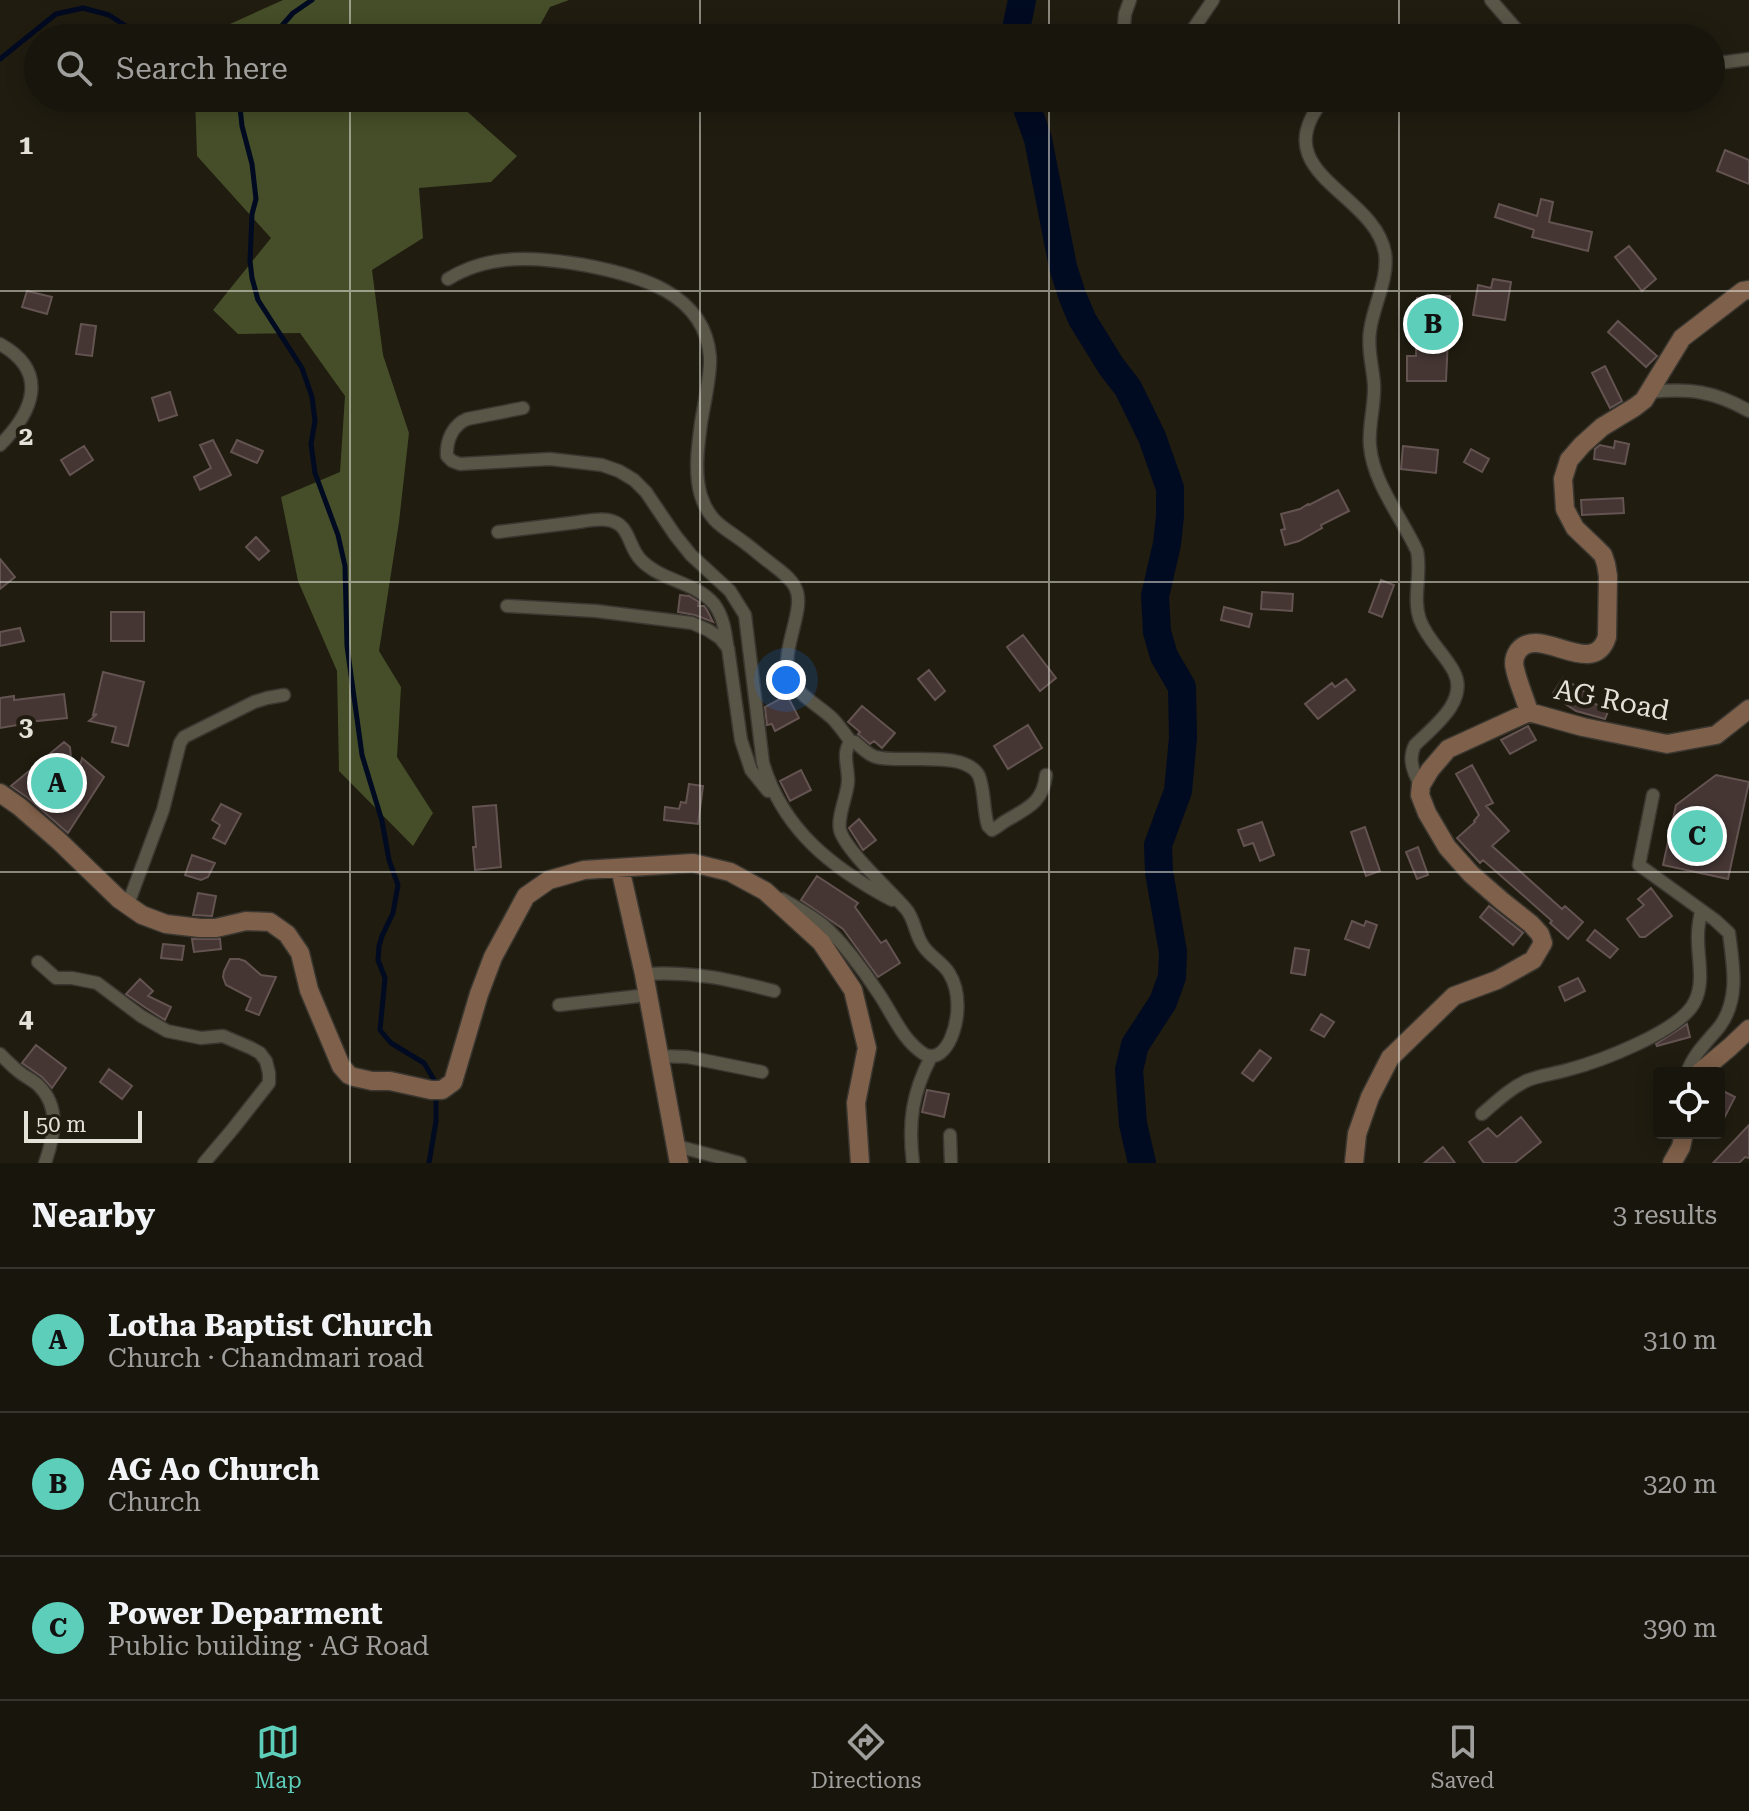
<!DOCTYPE html>
<html lang="en">
<head>
<meta charset="utf-8">
<style>
  body { margin:0; font-family:"Roboto Serif",serif; background:#25221a; color:#f1f3f6 }
  .controls { position:absolute; right:24px; bottom:24px; display:grid; overflow:hidden; border-radius:8px; box-shadow:0 4px 20px #0003 }
  .controls button { width:72px; height:72px; display:grid; place-items:center; padding:0; border:0; border-bottom:2px solid #36342d; background:#18150c; color:#f1f3f6; font:40px sans-serif }
  .scale { position:absolute; left:24px; bottom:20px; width:118px; box-sizing:border-box; padding-left:8px; border:4px solid #e4e1d9; border-top:0; font-size:22px; line-height:28px; white-space:nowrap; color:#e4e1d9; -webkit-text-stroke:6px #201c10; paint-order:stroke }
  .you { position:absolute; left:786px; top:680px; width:28px; height:28px; margin:-20px; border:6px solid #fff; border-radius:50%; background:#1a73e8; box-shadow:0 0 0 12px #1a73e833 }
  .badge { display:grid; place-items:center; width:52px; height:52px; border-radius:50%; background:#5cceba; color:#111; font-size:26px; font-weight:700 }
  .pin { position:absolute; translate:-50% -50%; border:4px solid #fff; box-shadow:0 2px 8px #0006 }
  .list { margin:0; padding:0; list-style:none }
  h2 { display:flex; justify-content:space-between; align-items:center; height:104px; margin:0; padding:0 32px; font-size:34px }
  h2 small { font-size:26px; font-weight:400; color:#9f9f9d }
  .list li { display:grid; grid-template-columns:52px 1fr auto; gap:24px; align-items:center; box-sizing:border-box; height:144px; padding:0 32px; border-top:2px solid #36342d }
  .list b { display:block; font-size:30px; white-space:nowrap }
  .list p { margin:0; font-size:26px; white-space:nowrap; color:#9f9f9d }
  .list em { font-size:26px; font-style:normal; color:#9f9f9d }
  .icon { flex:none; width:44px; height:44px; fill:none; stroke:currentColor; stroke-width:2; stroke-linecap:round; stroke-linejoin:round }
  .map { position:relative; flex:none; width:1749px; height:1163px; overflow:hidden }
  .search { position:absolute; background:#18150c; box-shadow:0 4px 20px #0003; left:24px; right:24px; top:24px; height:88px; display:flex; align-items:center; gap:20px; box-sizing:border-box; padding:0 28px; border-radius:44px; color:#9f9f9d; font-size:30px }
  .sheet { height:536px; background:#18150c }
  nav { display:flex; justify-content:space-around; align-items:center; box-sizing:border-box; height:112px; border-top:2px solid #36342d; background:#18150c; font-size:22px; color:#9f9f9d }
  nav a { display:grid; justify-items:center; gap:4px }
  nav .on { color:#5cceba }
  .map>svg:first-child { display:block }
</style>
</head>
<body>
<div class="map">
<svg width="1749" height="1163" viewBox="0 0 1749 1163">
  <rect width="100%" height="100%" fill="#201c10"/>
  <!-- forest -->
  <path fill="#454e28" d="M283,0H569L550,7L533,38H199Z
    M195,98H452L517,156L491,182L419,188L423,238L372,270L383,355L409,433L399,522L379,651L401,687L397,757L433,813L413,846L339,771L337,671L298,581L281,497L340,472L345,396L300,333L238,334L213,310L271,238L197,156Z"/>
  <g fill="none" stroke-linecap="round" stroke-linejoin="round">
    <!-- stream -->
    <path stroke="#000a21" stroke-width="5" d="M271,38L293,13L312,0
      M0,59L56,14L83,8L109,15L144,38
      M239,98L242,126L252,164L256,199L252,214L250,261L252,278L258,300L302,368L312,397L315,421L311,444L315,473L338,535L345,566L347,646L362,755L382,821L389,860L398,885L393,913L382,936L379,946L378,960L385,978L380,1030L391,1043L424,1063L436,1083V1121L429,1163"/>
    <!-- river -->
    <path stroke="#000a21" stroke-width="28" d="M1015,38V34L1022,0
      M1026,98L1028,111L1038,139L1063,267L1072,295L1082,319L1111,366L1128,388L1152,437L1170,488V516L1167,544L1155,596L1157,632L1164,656L1182,687L1183,738L1178,791L1158,845L1159,872L1173,952L1172,977L1163,1002L1135,1045L1129,1070L1133,1124L1142,1163"/>
  </g>
  <!-- building -->
  <path fill="#453634" stroke="#635351" stroke-width="2" d="M1725,150L1749,160V184L1717,171Z
    M1541,199L1553,202L1549,222L1592,232L1588,251L1532,237L1534,230L1495,217L1499,204L1537,216Z
    M1629,246L1656,279L1642,291L1615,257Z
    M1493,279L1511,282L1505,320L1473,315L1478,285L1491,288Z
    M27,291L52,297L47,314L22,307Z
    M1450,296L1446,381H1407V356H1416L1417,298Z
    M1618,321L1657,356L1646,367L1608,332Z
    M81,324L96,326L92,356L76,354Z
    M1605,366L1622,401L1610,408L1592,373Z
    M170,392L177,415L159,421L152,398Z
    M213,440L231,475L200,490L194,477L211,468L200,445Z
    M237,440L263,451L257,463L231,452Z
    M1615,441L1629,444L1625,464L1594,459L1595,449L1600,445L1614,448Z
    M84,446L93,460L70,475L61,460Z
    M1403,446L1438,450L1436,473L1401,469Z
    M1471,449L1489,459L1482,472L1464,462Z
    M1338,490L1349,511L1321,525L1322,528L1299,541L1285,545L1281,530L1285,529L1281,514L1300,509L1308,504L1309,505Z
    M1623,498L1624,513L1582,515L1581,500Z
    M256,537L269,551L259,560L246,547Z
    M0,559L15,577L0,589Z
    M1381,580L1394,585L1382,617L1369,612Z
    M1262,592L1293,594L1292,611L1261,609Z
    M680,595L689,596L699,602L698,606H704L707,610L713,622L695,615L678,612Z
    M1224,607L1252,614L1249,627L1221,620Z
    M111,612H144V641H111Z
    M20,628L24,641L0,646V632Z
    M1023,635L1056,678L1040,691L1007,647Z
    M929,670L945,691L935,700L918,679Z
    M103,672L144,682L128,746L112,742L116,727L89,721L97,714L93,715Z
    M1563,678L1588,694L1584,700L1609,709L1605,719L1576,711L1552,695Z
    M1346,679L1355,690L1318,719L1305,704L1332,683L1335,687Z
    M64,694L67,718L18,723V725L0,728V698L14,696V700Z
    M787,695L799,718L775,731L772,724L767,725L765,707Z
    M862,706L895,733L882,748L874,741L870,744L858,734L860,732L848,722Z
    M1028,725L1042,748L1008,769L994,746Z
    M1528,726L1536,740L1510,754L1501,740Z
    M64,742L70,747L74,791L82,758L104,777L68,833L28,798L11,786Z
    M1472,765L1493,803L1486,806L1509,831L1492,846L1562,909L1565,906L1583,922L1568,939L1550,923L1552,921L1483,860L1480,863L1457,838L1475,822L1474,821L1479,815L1456,774Z
    M801,770L811,790L790,801L780,781Z
    M1716,775L1749,782L1728,879L1663,865L1676,805Z
    M689,784L703,786L698,824L664,820L665,807L679,809L681,802L686,803Z
    M221,804L241,814L225,844L213,838L220,825L212,820Z
    M496,805L501,867L475,870L473,847H476L473,807Z
    M859,819L876,840L863,850L849,828Z
    M1262,822L1274,855L1260,861L1253,843L1244,846L1238,830Z
    M1365,827L1380,871L1366,876L1351,832Z
    M1418,847L1428,875L1417,879L1406,852Z
    M192,855L215,863L208,877L201,880L185,875Z
    M817,876L858,903L855,907L881,943L886,940L900,963L878,977L843,929L801,900Z
    M1651,888L1672,916L1645,937H1640L1627,919L1644,905L1638,899Z
    M198,893L216,896L212,916L193,915Z
    M1489,906L1523,933L1513,945L1480,917Z
    M1352,921L1364,926L1366,921L1377,925L1369,948L1345,939Z
    M1595,930L1618,949L1610,958L1587,940Z
    M192,939H220L221,949L194,952Z
    M163,944L184,946L182,960L161,958Z
    M1295,948L1309,950L1305,975L1291,973Z
    M230,959H239L245,961L261,975L276,977L259,1015L246,1010L251,998L226,985L223,977L224,971Z
    M1578,978L1585,991L1565,1001L1559,987Z
    M140,979L153,991L148,996L171,1007L165,1020L146,1008L126,994Z
    M1321,1014L1334,1022L1324,1037L1311,1030Z
    M1687,1024L1690,1037L1657,1046L1656,1044Z
    M36,1045L66,1068L52,1088L42,1077L22,1063Z
    M1260,1050L1271,1058L1253,1081L1242,1073Z
    M109,1069L132,1086L122,1099L100,1082Z
    M1719,1089L1735,1097L1719,1128Z
    M927,1090L949,1094L944,1117L922,1112Z
    M1521,1117L1541,1142L1515,1163H1484L1469,1142L1488,1128L1497,1137Z
    M1749,1125V1158L1745,1157L1739,1163H1713Z
    M1443,1147L1455,1163H1424Z"/>
  <g fill="none" stroke-linecap="round" stroke-linejoin="round">
    <!-- street casing -->
    <g stroke="#3a3731" stroke-width="15">
      <path id="street" d="M1491,0L1524,38
        M1123,38L1125,14L1130,0
        M1187,38L1213,0
        M1711,64L1749,59
        M1325,98C1261,173 1375,192 1385,253C1389,279 1373,306 1370,331C1367,349 1373,367 1374,385C1375,406 1368,426 1370,446C1373,483 1402,518 1417,551C1422,574 1412,598 1420,620C1428,641 1445,654 1454,672C1469,701 1433,727 1415,745C1408,758 1413,773 1421,785
        M448,279C490,253 537,257 584,265C637,275 705,292 710,357C711,376 704,404 701,423C698,446 694,473 701,496C710,523 724,527 745,543C753,549 761,556 769,562C778,569 790,577 795,587C807,608 780,649 789,676C796,694 818,705 832,718C839,725 845,734 851,742
        M0,344C50,372 33,412 0,445
        M1650,392C1689,388 1714,391 1749,411
        M523,408L467,419C453,425 446,440 447,456L452,461L460,464L550,459L602,465L619,471L634,480L646,492L675,535L691,555L730,591L745,615L763,763C783,830 832,868 892,900
        M498,532C522,529 546,526 571,523C582,522 596,518 608,520C631,524 627,546 641,560C661,581 696,582 714,604C723,616 725,630 727,644
        M507,606L596,611L692,623L708,630L720,638L728,648L741,740L751,770L768,791
        M1653,795L1639,865L1715,920L1729,933C1733,965 1740,998 1720,1026C1708,1041 1693,1054 1687,1073
        M782,899C796,907 810,915 823,925C841,940 864,971 877,991C892,1012 901,1039 924,1054C937,1061 946,1049 951,1038C959,1019 961,992 949,973C943,963 931,957 924,947C915,936 915,919 906,909C891,891 845,850 840,830C837,817 847,796 848,782C849,768 841,753 851,741L855,742C861,747 868,755 876,757C900,764 966,749 979,776C985,791 983,810 988,826L992,830C998,827 1003,822 1009,819C1030,807 1043,801 1046,775
        M128,904L163,810L180,743L184,737L254,702L267,698L284,695
        M38,962L56,978H72L97,983L141,1016L167,1031L201,1038L223,1036L251,1048L260,1053L266,1061L269,1073V1083L232,1130L204,1163
        M644,974C693,971 727,979 774,991
        M559,1005L648,995
        M0,1054C6,1060 12,1066 18,1071C25,1077 33,1080 39,1086C61,1108 54,1137 45,1163
        M660,1056L688,1057L762,1072
        M1482,1114C1496,1102 1509,1089 1526,1081C1539,1075 1554,1074 1567,1070C1598,1062 1682,1031 1695,1001C1705,981 1697,956 1698,934C1698,926 1700,918 1701,910
        M950,1135L951,1163
        M677,1146L740,1163
        M913,1163C908,1123 912,1093 931,1057"/>
    </g>
    <!-- secondary casing -->
    <g stroke="#3a3731" stroke-width="21">
      <path id="secondary" d="M1529,712C1525,698 1518,683 1515,669C1513,662 1514,657 1518,651C1539,623 1593,681 1607,637L1608,576L1606,564L1603,555L1596,548L1575,528L1565,509L1563,479L1569,460L1582,445L1602,427L1635,407L1644,400L1682,338L1743,291L1749,290
        M0,793L20,807L59,841L119,899L142,915L166,924L200,928H216L246,921L270,922L287,934L300,953L309,990L341,1066L349,1075L354,1077L372,1081H390L431,1090H442L453,1082L479,994L493,957L526,896L549,880L584,870L693,863L730,872L765,891L821,942L853,990L867,1048L856,1103L860,1163
        M620,868L644,974L679,1163
        M1699,1073L1730,1047L1749,1029
        M1354,1163L1357,1134L1370,1097L1390,1058L1454,996L1497,980L1533,960L1543,943L1540,934L1531,924L1502,901L1471,874L1447,847L1427,813L1420,795L1421,785L1430,770L1448,749L1529,712L1583,727L1667,744L1716,735L1749,709
        M1672,1163L1681,1147L1684,1133"/>
    </g>
    <!-- street -->
    <use href="#street" stroke="#595547" stroke-width="12"/>
    <!-- secondary -->
    <use href="#secondary" stroke="#7f604a" stroke-width="18"/>
  </g>
  <!-- grid -->
  <path fill="none" stroke="#e4e1d9" stroke-width="2" stroke-opacity="0.55" d="M350,0V38M700,0V38M1049,0V38M1399,0V38M350,98V1163M700,98V1163M1049,98V1163M1399,98V1163M0,291H1749M0,582H1749M0,872H1749"/>
  <g text-anchor="middle" dominant-baseline="central" stroke-width="8" stroke-linejoin="round" paint-order="stroke">
    <!-- street labels -->
    <g font-size="28" fill="#e4e1d9" stroke="#201c10">
      <text transform="translate(1612 700) rotate(11)">AG Road</text>
    </g>
  </g>
  <g font-size="26" text-anchor="middle" font-weight="bold" fill="#e4e1d9" stroke="#201c10" stroke-width="8" stroke-linejoin="round" paint-order="stroke">
    <text x="26" y="154">1</text>
    <text x="26" y="445">2</text>
    <text x="26" y="736">3</text>
    <text x="26" y="1027">4</text>
  </g>
</svg>
<div class="controls">
<button><svg class="icon" aria-label="locate" viewBox="0 0 24 24"><circle cx="12" cy="12" r="6"/><path d="M12 2v4M12 18v4M2 12h4M18 12h4"/></svg></button>
</div>
<div class="scale">50 m</div>
<div class="you"></div>
<div class="pin badge" style="left:57px;top:783px">A</div>
<div class="pin badge" style="left:1433px;top:324px">B</div>
<div class="pin badge" style="left:1697px;top:836px">C</div>
<div class="search"><svg class="icon" aria-label="search" viewBox="0 0 24 24"><circle cx="10" cy="10" r="6"/><path d="M15 15l6 6"/></svg>Search here</div>
</div>
<section class="sheet">
<h2>Nearby<small>3 results</small></h2>
<ul class="list">
<li><span class="badge">A</span><div><b>Lotha Baptist Church</b><p>Church · Chandmari road</p></div><em>310 m</em></li>
<li><span class="badge">B</span><div><b>AG Ao Church</b><p>Church</p></div><em>320 m</em></li>
<li><span class="badge">C</span><div><b>Power Deparment</b><p>Public building · AG Road</p></div><em>390 m</em></li>
</ul>
</section>
<nav>
<a class="on"><svg class="icon" aria-label="map" viewBox="0 0 24 24"><path d="M3 6l6-2 6 2 6-2v14l-6 2-6-2-6 2zM9 4v14M15 6v14"/></svg>Map</a>
<a><svg class="icon" aria-label="directions" viewBox="0 0 24 24"><path d="M12 3l9 9-9 9-9-9zM9 14v-3h6M13 9l2 2-2 2"/></svg>Directions</a>
<a><svg class="icon" aria-label="saved" viewBox="0 0 24 24"><path d="M7 4h10v16l-5-4-5 4z"/></svg>Saved</a>
</nav>
</body>
</html>
